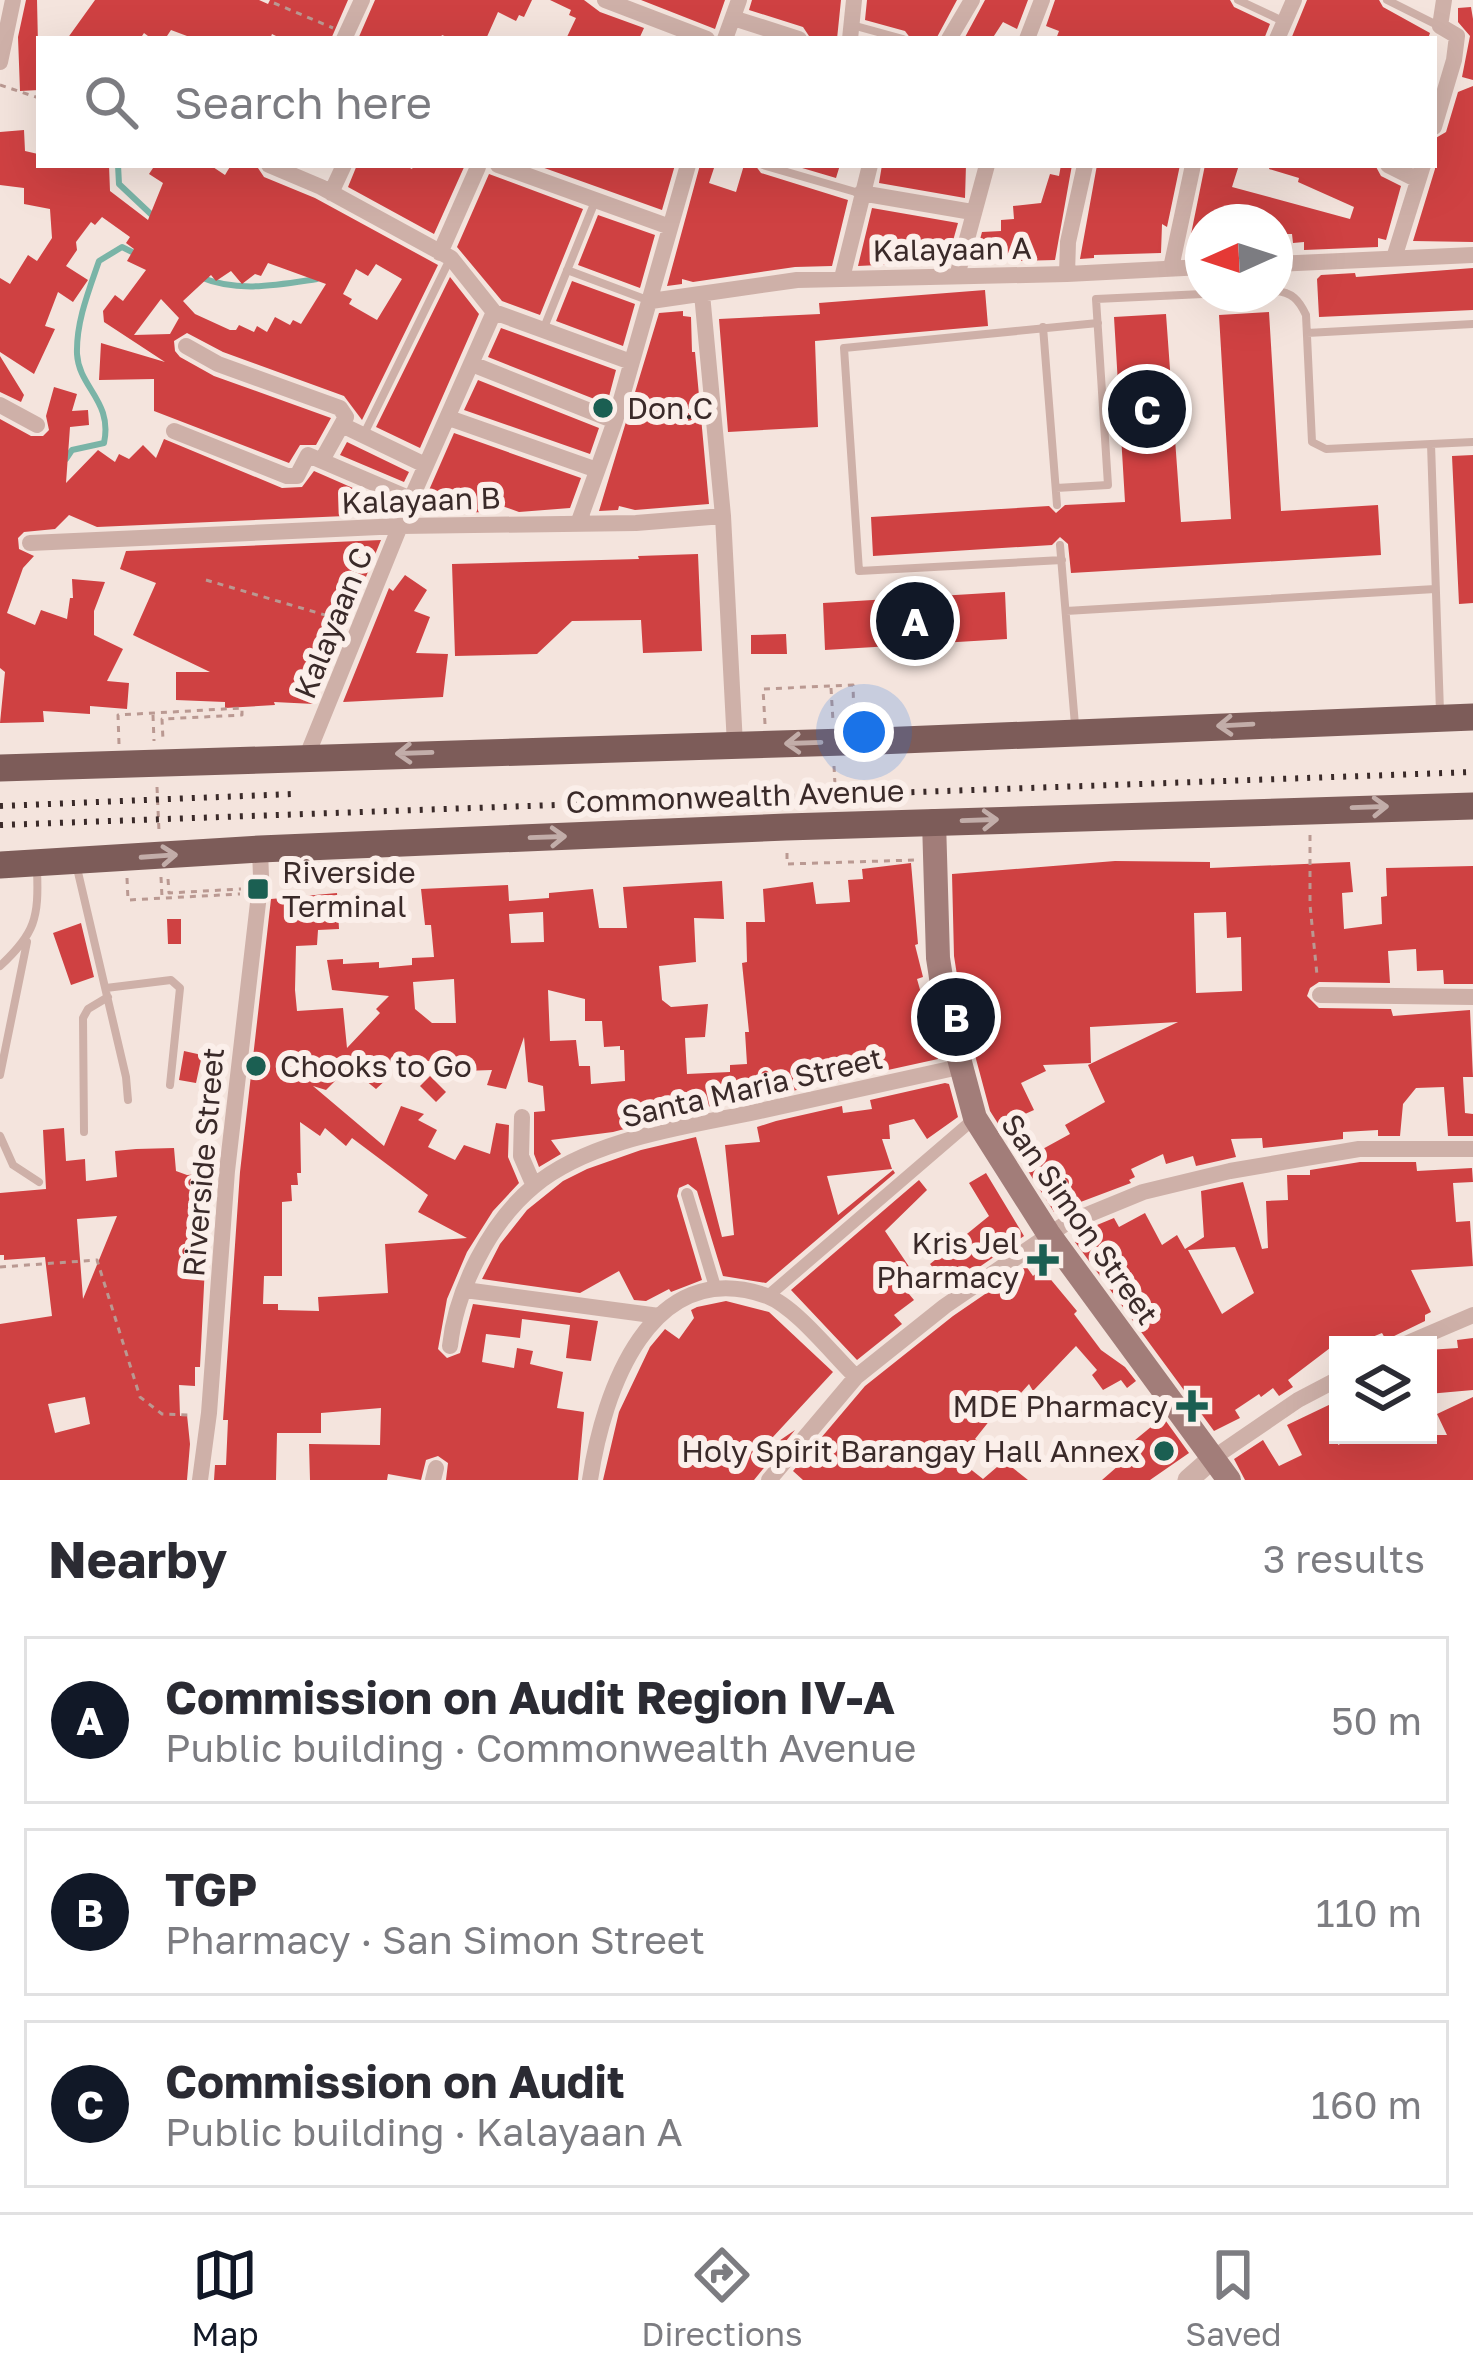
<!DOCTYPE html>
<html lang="en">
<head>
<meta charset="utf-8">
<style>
  body { margin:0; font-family:"Golos Text",sans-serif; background:#f7f7f7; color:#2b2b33 }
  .controls { position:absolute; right:36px; bottom:36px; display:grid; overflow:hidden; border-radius:0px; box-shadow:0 12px 48px #0002 }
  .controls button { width:108px; height:108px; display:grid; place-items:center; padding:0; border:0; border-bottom:3px solid #e1e1e2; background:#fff; color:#2b2b33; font:60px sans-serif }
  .compass { position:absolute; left:1185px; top:204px; width:108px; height:108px; border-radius:50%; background:#fff; box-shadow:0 12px 48px #0002; rotate:267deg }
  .you { position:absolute; left:864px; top:732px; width:42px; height:42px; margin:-30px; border:9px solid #fff; border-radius:50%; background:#1a73e8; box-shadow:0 0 0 18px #1a73e833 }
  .badge { display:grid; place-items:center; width:78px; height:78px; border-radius:50%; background:#111827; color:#fff; font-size:39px; font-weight:700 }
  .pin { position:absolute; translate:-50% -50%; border:6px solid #fff; box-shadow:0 3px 12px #0006 }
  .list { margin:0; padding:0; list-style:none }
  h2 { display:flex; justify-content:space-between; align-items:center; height:156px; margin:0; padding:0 48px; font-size:51px }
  h2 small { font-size:39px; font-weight:400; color:#7c7c81 }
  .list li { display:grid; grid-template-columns:78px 1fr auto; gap:36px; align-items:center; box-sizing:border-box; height:168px; margin:0 24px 24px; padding:0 24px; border:3px solid #e1e1e2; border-radius:0px }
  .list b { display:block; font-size:45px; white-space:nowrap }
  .list p { margin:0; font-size:39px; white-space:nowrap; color:#7c7c81 }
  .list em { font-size:39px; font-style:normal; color:#7c7c81 }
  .icon { flex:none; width:66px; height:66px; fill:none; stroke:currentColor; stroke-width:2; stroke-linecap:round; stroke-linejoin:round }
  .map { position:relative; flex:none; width:1473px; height:1480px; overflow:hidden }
  .search { position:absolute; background:#fff; box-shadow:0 12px 48px #0002; left:36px; right:36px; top:36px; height:132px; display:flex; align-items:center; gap:30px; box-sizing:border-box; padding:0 42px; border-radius:0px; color:#7c7c81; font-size:45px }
  .sheet { height:732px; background:#fff }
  nav { display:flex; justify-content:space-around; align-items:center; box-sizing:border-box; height:168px; border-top:3px solid #e1e1e2; background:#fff; font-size:33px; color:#7c7c81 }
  nav a { display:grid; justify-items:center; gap:6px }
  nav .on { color:#111827 }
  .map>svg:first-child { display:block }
</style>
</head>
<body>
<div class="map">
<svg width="1473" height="1480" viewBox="0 0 1473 1480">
  <rect width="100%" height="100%" fill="#f4e4dd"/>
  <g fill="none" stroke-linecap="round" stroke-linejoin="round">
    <!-- stream -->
    <path stroke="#7ab4a7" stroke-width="6" d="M118,165L119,184L155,218
      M200,277C238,293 277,285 317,279
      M66,459L72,450L104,443C113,401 79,388 77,354C76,322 89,290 99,261L122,247L138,255"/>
  </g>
  <!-- building -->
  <path fill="#cf4142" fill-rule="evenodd" d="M26,0H37L39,90L20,91L18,37Z
    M95,0H259L268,4L270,0H348L331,39H282L272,34L270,39H195L171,30L165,39H152L144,33L140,39H67Z
    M375,0H532L524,17L519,15L516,21L498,12L486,39H452L442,35L440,39H358Z
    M550,0H584L600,12L644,28L639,39H566L576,18L569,15L571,10Z
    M641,0H725L715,29Z
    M752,0H841L837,39H811L803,27L749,10Z
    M867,0H957L936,39H911L905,31L865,20Z
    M985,0H1028L1017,29L1003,22L992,39H964Z
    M1055,0H1230L1234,7L1270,24L1264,39H1056L1059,31L1046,26Z
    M1307,0H1379L1383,7L1430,33L1428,39H1291Z
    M1471,7L1473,19V80L1462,77L1470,36L1458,22V8Z
    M1473,86V242L1413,241L1435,169L1434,139L1446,132L1458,92Z
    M24,130L25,151L38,154L39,165H109L110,191L148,220L163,183L149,174L155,165L178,168L210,165L225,175L231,165H256L264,177L315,198L438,265L362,420L344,396L223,352L187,333L174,341L175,351L180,357L214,376L331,418L316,445H300L289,463L154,411V379L99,380L101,343L165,362L104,322L103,311L115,295L123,301L146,270L127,261L134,249L126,243L130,237L102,217L95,225L91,222L76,242L77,250L66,266L88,280L73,302L58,292L45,326L55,329L34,374L0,352V278L10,284L28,255L37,261L52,238L50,209L24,204V188L0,185V132ZM268,263L326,284L301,324L293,320L290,325L275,317L267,332L257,326L254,332L239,325L236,330H230L195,314L183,301L211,275L216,281L231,271L242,284L255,274L261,276ZM376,264L402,279L377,320L349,304L352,299L343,294L356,269L368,276ZM161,299L179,318L170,334L134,335Z
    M357,165H404L412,169L414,165H465L434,234L348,187Z
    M536,165H675L662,210Z
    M700,165H715L709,183L736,192L744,165H755L761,173L848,200L832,266L795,267L693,282L682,279V284L667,286Z
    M792,165H840L836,178Z
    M882,165H966L965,198L879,183Z
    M1061,165H1072L1055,260L974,262L982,232L1001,231V220L1014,219L1013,206L1041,203L1050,174L1059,176Z
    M1097,165H1180L1167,227L1162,224L1161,253L1094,255V258L1080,259Z
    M1205,165H1239L1232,187L1350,219L1354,207L1298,182L1299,178L1269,169L1270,165H1375L1381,176L1401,186L1386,240L1378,238V247L1304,250V242L1293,243L1292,234H1279L1278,222H1203V254L1191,255L1188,249Z
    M489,174L583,209L540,315L502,301L457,247Z
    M872,208L958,223L949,255H919L920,263L858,266Z
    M598,215L655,235L640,288L578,265Z
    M1473,268V310L1319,317L1317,279L1321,275L1355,273L1356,277Z
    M450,277L479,314L420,448L376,427Z
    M572,281L635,304L623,346L556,321Z
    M985,290L988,326L815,341L818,427L728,432L719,319L820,314L819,303Z
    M683,311V316L691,317L692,352H695L709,504L635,510L619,506L618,510L599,511L659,313Z
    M1269,312L1281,511L1378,505L1381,555L1071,573L1068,544L1060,537L1052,545L873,556L871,517L1049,506L1056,513L1065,505L1125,502L1114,317L1166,314L1181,522L1231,519L1219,315Z
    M501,328L616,370L607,404L488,357Z
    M0,356L24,395L21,402L0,392Z
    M478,380L599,428L590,454L464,410Z
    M54,387L77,394L72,411L88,410L89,425L70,427L66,483L98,450L115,462L119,454L129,459L143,445L156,458L164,439L282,488L302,487L314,471L394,506L391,514L97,527L69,515L55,529L24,532L18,538L19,549L34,556L23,568L7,613L35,625L41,610L67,619L70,598H73L72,579L105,582L94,611V635L123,649L107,681L129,683L127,709L90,706V714L43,711L44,722L0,723L5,672L0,668V419L31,436H43L49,430L46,416Z
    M454,433L581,478L570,508L519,512L502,506L500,511L489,507L487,512L448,513L430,506L419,513Z
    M347,442L409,472L404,482L340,455Z
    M1473,455V603L1459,604L1452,456Z
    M381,540L314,704L274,702L275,705L225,708V702L176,700V672H210L133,635L156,583L120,569L126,551Z
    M698,554L702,651L643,653L641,620L572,621L537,654L455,656L452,564L639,559L638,556Z
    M405,575L427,590L414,611L430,617L416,653L448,654L443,697L343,702L389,588L393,591Z
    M1005,592L1007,639L825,650L823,603Z
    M786,634L787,654H751V635Z
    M1115,861L1210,862V868L1350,862L1353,892L1342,893L1344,929L1382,924L1381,897L1387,896L1386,868L1473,866V984H1444L1443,970L1417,971L1416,949L1388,951L1390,983L1319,982L1310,988L1307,996L1319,1008L1391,1009L1393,1016L1470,1010L1473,1077H1463L1465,1113L1473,1114V1136H1448L1444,1087L1416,1088L1403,1104L1400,1136H1378V1130L1343,1132V1139L1263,1148L1262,1138L1231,1139L1236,1157L1196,1166L1193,1156L1166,1164L1163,1154L1131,1169L1135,1177L1129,1180L1131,1183L1054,1212L990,1111L962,1007L954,956L952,874ZM1226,912L1227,938L1241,937L1242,991L1196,993L1194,913ZM1178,1022L1088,1065L1105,1102L1065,1125L1070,1134L1039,1151L1035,1143L1029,1146L1016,1118L1034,1110L1021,1083L1046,1071L1043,1065L1091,1063L1090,1027Z
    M911,863L918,944L915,945L923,977L917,979L928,1018L931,1019L938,1059L774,1095L773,1084L738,1085V1099H730V1104L688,1109L689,1112L613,1132L551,1140L561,1154L539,1167L534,1154V1112L545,1111L543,1086L528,1082L524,1037L506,1089L487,1085L492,1070L434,1072L445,1060L376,1064L388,1078L376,1089L349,1067L326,1090L313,1086L384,1146L401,1106L424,1114L418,1120L437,1130L428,1147L455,1160L464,1145L490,1154L496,1123L509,1125L508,1157L519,1183L493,1211L467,1252L447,1299L438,1349L447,1358L460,1353L473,1304L598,1321L591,1361L566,1358L570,1325L522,1319L520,1338L486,1334L482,1362L514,1368L517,1348L533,1351L530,1364L563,1372L557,1408L584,1412L578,1480H446L448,1463L438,1456L426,1460L421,1480L388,1474L387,1480H310L309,1444L380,1445L381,1408L321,1413V1433H277L276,1480H214L215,1465H226L228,1420H223L240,1172L271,899L337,893L339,929L318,930L317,945L296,946L295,990L297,1011L343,1008L347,1048L380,1013L376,1009L389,996L332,990L327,960L343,959V964L379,962V968L412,965V958L434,957L431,925H425L421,889L508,885L509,901L549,898V893L593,889L599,928H627L623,887L722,881L724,919L694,918L696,962L659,966L662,1000L671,1007L708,1004L705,1037L685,1038L687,1074L730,1072V1065L747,1064L745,1032H749L742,963L747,962L746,922H765L763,889L813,882L816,904L850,902L848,880L863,879L862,869ZM543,912L544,942L511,943L509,914ZM454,979L456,1023H432L415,1009L413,982ZM548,990L585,999V1021H602L604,1047L620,1046V1050H624L625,1081L591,1084L590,1066H579L576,1040L550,1041ZM300,1122L320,1136L325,1128L346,1146L352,1138L428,1195L418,1212L467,1238L385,1244L388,1293L318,1297L319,1311L278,1310V1304H263L264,1276H282V1202L292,1201L291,1185H298L297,1173H301Z
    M167,919H181V944H168Z
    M81,923L94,977L71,985L53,933Z
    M184,1051L202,1055L196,1083L179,1080Z
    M430,1076L446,1092L436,1102L420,1086Z
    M945,1083L949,1084L958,1117L927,1139L914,1119L889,1125L890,1139H882L892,1169L827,1176L838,1215L893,1170L895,1173L766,1283L723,1276L697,1191L688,1184L679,1188L677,1196L702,1280L671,1292L669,1289L646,1301L634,1300L619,1271L580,1293L482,1279L500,1244L527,1210L563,1181L587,1169L641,1150L696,1137L722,1237L734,1235L725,1145L760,1142L757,1127L776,1121L842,1106L843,1113L872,1109L870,1100Z
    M64,1128L66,1161L85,1159L86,1181L117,1177L115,1151L136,1149L174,1148L176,1171L187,1175L214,1173L209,1245H206L200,1367H195V1386L179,1385L180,1416L187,1415L190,1444L187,1480H0V1324L52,1316L45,1257L4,1260V1255H0V1193L46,1189L43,1130ZM117,1216L83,1299L77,1219ZM85,1397L90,1424L55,1433L48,1404Z
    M1360,1162H1416L1417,1171L1472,1168L1473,1182L1453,1183L1456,1222L1470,1221L1473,1266L1411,1270L1431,1312L1425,1315V1321L1386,1340L1382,1333L1353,1345H1334L1288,1380L1293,1387L1279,1396L1273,1388L1261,1397L1259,1394L1235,1410L1240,1418L1214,1431L1075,1242L1097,1225L1114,1218L1119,1227L1145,1213L1162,1245L1177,1235L1185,1249L1204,1237L1201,1191L1243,1182L1262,1249L1268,1248L1266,1201L1288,1200L1287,1175H1310V1170ZM1235,1247L1254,1293L1222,1314L1188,1250Z
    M986,1173L1024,1236L949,1288L930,1264L989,1216L969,1183Z
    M919,1180L927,1190L885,1231L912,1271L899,1282L914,1300L894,1315L902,1324L857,1360L791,1290Z
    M1026,1266L1033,1276L1042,1269L1077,1311L1074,1314L1101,1350L1125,1367L1136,1381L1127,1388L1121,1380L1103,1390L1092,1375L1097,1370L1076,1346L1033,1391L1029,1384L1004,1412L997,1418L994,1415L975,1439L980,1443L964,1464L983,1479L1004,1461L1028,1480H803L793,1471L865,1386L953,1316Z
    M726,1301L769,1312L833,1372L772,1438L776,1443L795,1430L754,1480H603L619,1412L650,1347L665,1329L679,1339L694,1318L691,1310L697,1307Z
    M1473,1338V1390L1428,1394V1350L1458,1348L1457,1340Z
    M1473,1397V1480H1245L1234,1459L1263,1440L1279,1466L1302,1455L1287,1425L1333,1403L1338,1415V1445L1359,1435H1447L1437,1414Z
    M1163,1417L1189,1453L1150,1480H1102L1134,1452L1129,1445Z"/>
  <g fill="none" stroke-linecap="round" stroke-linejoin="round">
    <!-- path -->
    <path stroke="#ba9992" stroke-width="3" stroke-dasharray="6 6" stroke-linecap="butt" d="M274,3L333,28
      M0,85L39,98
      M206,580L342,620
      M831,688L833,721
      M153,715L154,741
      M765,724L763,689L853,685L854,718
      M119,744L118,715L242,708V715L162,719L163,740
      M834,766L836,804
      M157,787L159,831
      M1310,835V905L1317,975
      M787,853V864L916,860
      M161,877L162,897
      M127,878L128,900L240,894
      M168,879L169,893L241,889
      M0,1267L97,1260L140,1397L162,1414L189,1415"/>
    <!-- service -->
    <path stroke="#ceb0a8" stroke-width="8" d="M1238,0L1285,22
      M1387,0L1439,26
      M852,25L903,39
      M763,165L859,193
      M567,270L650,301
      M1275,291C1292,292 1299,300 1306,315L1312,442L1326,449L1473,442
      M1043,327L1057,505
      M543,330L596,199
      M1307,333L1473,324
      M364,434L450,259
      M1431,444L1440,712
      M1056,488L1108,485L1096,299L1203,294
      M1060,545L1075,725
      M1062,560L859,571L844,348L1098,323
      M1066,611L1435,589
      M77,868L126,1077L128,1100
      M0,966C35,934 39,918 37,870
      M106,988L171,980L180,988L170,1085
      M0,1075L27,942
      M84,1132L83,1018L88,1009L108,997
      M0,1136L13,1165L39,1182"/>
    <!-- pedestrian -->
    <path stroke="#ceb0a8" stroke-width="12" d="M687,1194L716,1290
      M768,1296L975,1118"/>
    <!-- minor -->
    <path stroke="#ceb0a8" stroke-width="16" d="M605,0L707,39
      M733,18L799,39
      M344,39L362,0
      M725,39L739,0
      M850,39L854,0
      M949,39L972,0
      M1027,39L1042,0
      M1277,39L1294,0
      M0,62L13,0
      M1434,127L1454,60L1457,36L1440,26L1444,0
      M269,165L321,187L451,258L494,312
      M498,165L670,227
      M1388,165L1418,180
      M331,193L344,165
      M861,193L972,212
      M440,253L478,167
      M1394,258L1423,165
      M1275,264L1473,255
      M1171,268L1193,165
      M1067,274L1068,242L1085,165
      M957,276L987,165
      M842,278L870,165
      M702,294L723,516L735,745
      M651,301L797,280L1067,274L1203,267
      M494,312L631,362
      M186,346L218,364L340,408L346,417L322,460
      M472,364L615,421
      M0,405L37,425
      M449,418L597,470
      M342,425L425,465
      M174,431L287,476H297L308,455L411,499
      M578,524L615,421L688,165
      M30,543L401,526L636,523L723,516
      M306,758L411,499L494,312
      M1320,995L1473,997
      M522,1117L521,1156L534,1186
      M465,1290L659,1316
      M1403,1345L1473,1315
      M450,1346C456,1290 490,1222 534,1186C589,1140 683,1127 751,1113C821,1098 890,1082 959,1067
      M1213,1458L1298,1400L1338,1379
      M200,1480L209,1413L227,1171L261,877L260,849
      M433,1480L436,1468
      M590,1480C603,1392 650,1254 767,1296C796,1307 833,1355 856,1377
      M769,1480L856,1377L945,1306L1065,1224L1143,1192L1230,1171L1359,1149H1473"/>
    <!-- tertiary -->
    <path stroke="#ceb0a8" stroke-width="21" d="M1188,1480L1213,1458"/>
    <!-- secondary -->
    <path stroke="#a27d79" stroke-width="24" d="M934,821L938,958L946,1010L975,1118L1048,1233L1229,1480"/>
    <!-- primary -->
    <path stroke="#7d5c59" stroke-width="27" d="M0,768L878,741L1473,717
      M0,865L260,849L786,827L1473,806"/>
    <!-- rail -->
    <path stroke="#3a2a29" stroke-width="6" stroke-dasharray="3 9" stroke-linecap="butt" d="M0,806L292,794
      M0,825L1473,772"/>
  </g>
  <!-- one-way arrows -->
  <defs><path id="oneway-shaft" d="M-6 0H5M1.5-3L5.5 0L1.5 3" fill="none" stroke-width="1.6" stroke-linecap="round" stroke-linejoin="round" transform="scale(3)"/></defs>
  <g stroke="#c2ada9">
    <use href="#oneway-shaft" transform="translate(1235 725) rotate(177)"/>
    <use href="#oneway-shaft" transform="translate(803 743) rotate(178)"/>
    <use href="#oneway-shaft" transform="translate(414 753) rotate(178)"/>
    <use href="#oneway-shaft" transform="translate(1370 807) rotate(-2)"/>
    <use href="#oneway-shaft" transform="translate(980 820) rotate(-2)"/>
    <use href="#oneway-shaft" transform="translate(548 837) rotate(-2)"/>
    <use href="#oneway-shaft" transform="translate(159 856) rotate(-4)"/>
  </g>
  <!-- markers -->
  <g fill="#1b5f52" stroke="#fbefea" stroke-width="4.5">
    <circle cx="603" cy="408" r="12"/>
    <rect x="246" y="877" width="24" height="24" rx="6"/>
    <circle cx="256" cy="1066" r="12"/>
    <path d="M1037 1242h12v12h12v12h-12v12h-12v-12h-12v-12h12z"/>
    <path d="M1186 1388h12v12h12v12h-12v12h-12v-12h-12v-12h12z"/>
    <circle cx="1164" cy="1451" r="12"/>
  </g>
  <g text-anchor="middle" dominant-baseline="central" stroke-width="12" stroke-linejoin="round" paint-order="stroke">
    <!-- street labels -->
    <g font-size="30" fill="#3a2a29" stroke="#fbefea">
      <text transform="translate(952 249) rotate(-1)">Kalayaan A</text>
      <text transform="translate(421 500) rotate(-2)">Kalayaan B</text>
      <text transform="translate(333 623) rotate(-68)">Kalayaan C</text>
      <text transform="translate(735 796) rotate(-2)">Commonwealth Avenue</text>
      <text transform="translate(752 1087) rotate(-13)">Santa Maria Street</text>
      <text transform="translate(203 1162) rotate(-85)">Riverside Street</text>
      <text transform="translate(1080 1219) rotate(55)">San Simon Street</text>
    </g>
    <!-- poi labels -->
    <g font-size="30" fill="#3a2a29" stroke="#fbefea" text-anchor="start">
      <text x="627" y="408">Don.C</text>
      <text x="282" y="872">Riverside<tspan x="282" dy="34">Terminal</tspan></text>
      <text x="280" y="1066">Chooks to Go</text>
      <text x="1019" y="1243" text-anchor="end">Kris Jel<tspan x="1019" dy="34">Pharmacy</tspan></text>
      <text x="1168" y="1406" text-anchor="end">MDE Pharmacy</text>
      <text x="1140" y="1451" text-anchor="end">Holy Spirit Barangay Hall Annex</text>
    </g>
  </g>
</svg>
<div class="controls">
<button><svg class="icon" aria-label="layers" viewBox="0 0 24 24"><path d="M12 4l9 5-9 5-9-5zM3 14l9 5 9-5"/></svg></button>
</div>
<svg class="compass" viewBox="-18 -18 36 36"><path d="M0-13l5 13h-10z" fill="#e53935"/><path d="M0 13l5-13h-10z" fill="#7c7c81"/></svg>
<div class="you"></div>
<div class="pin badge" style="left:915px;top:621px">A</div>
<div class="pin badge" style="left:956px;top:1017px">B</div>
<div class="pin badge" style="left:1147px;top:409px">C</div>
<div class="search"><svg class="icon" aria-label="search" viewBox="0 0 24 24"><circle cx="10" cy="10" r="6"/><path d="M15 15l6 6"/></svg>Search here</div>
</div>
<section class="sheet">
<h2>Nearby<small>3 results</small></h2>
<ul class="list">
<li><span class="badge">A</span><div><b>Commission on Audit Region IV-A</b><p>Public building · Commonwealth Avenue</p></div><em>50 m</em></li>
<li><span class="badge">B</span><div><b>TGP</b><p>Pharmacy · San Simon Street</p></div><em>110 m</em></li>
<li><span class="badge">C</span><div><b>Commission on Audit</b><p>Public building · Kalayaan A</p></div><em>160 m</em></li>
</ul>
</section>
<nav>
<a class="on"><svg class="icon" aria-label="map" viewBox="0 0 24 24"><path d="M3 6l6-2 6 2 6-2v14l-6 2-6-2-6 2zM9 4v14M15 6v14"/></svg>Map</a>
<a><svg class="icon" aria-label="directions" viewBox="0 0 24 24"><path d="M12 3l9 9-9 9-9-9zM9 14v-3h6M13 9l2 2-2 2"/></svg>Directions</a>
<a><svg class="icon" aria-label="saved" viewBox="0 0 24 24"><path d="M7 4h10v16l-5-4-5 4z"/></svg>Saved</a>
</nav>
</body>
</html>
